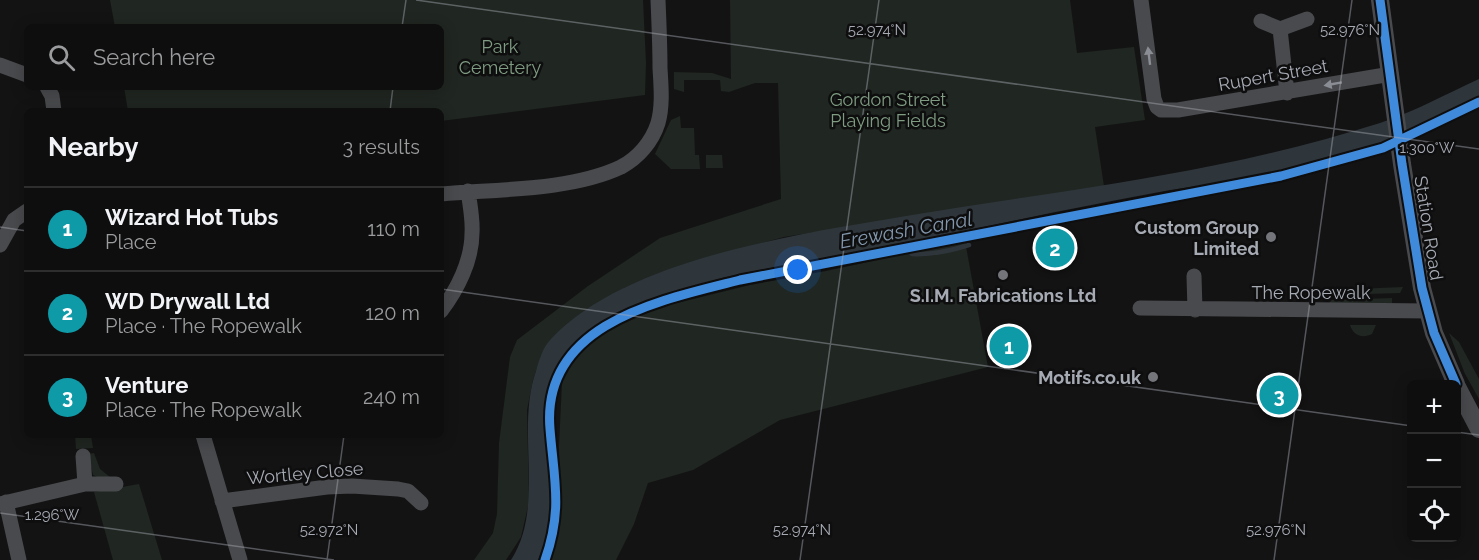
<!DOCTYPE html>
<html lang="en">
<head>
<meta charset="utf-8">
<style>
  body { margin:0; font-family:Raleway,sans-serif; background:#171718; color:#f1f3f6 }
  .controls { position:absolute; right:18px; bottom:18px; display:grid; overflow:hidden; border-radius:9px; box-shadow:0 3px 15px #0003 }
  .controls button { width:54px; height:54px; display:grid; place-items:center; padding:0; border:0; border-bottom:2px solid #2e2e2f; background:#0e0e0f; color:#f1f3f6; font:30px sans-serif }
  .you { position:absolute; left:798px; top:270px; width:21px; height:21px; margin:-15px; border:4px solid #fff; border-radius:50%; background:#1a73e8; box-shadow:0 0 0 9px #1a73e833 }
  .badge { display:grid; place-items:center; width:39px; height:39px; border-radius:50%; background:#1a73e8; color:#fff; font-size:20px; font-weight:700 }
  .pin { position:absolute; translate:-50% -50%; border:3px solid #fff; box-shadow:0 2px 6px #0006 }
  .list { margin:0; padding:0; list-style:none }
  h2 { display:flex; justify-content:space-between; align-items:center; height:78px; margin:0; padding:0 24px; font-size:26px }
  h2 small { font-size:20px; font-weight:400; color:#9b9c9e }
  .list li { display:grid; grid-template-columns:39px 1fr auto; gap:18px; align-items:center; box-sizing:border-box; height:84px; padding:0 24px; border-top:2px solid #2e2e2f }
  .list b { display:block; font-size:22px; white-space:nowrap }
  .list p { margin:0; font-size:20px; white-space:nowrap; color:#9b9c9e }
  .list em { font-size:20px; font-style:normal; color:#9b9c9e }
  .icon { flex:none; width:33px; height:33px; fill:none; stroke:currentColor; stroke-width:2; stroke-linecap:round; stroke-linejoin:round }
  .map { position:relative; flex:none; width:1479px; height:560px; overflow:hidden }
  .search { position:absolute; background:#0e0e0f; box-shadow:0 3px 15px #0003; left:24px; top:24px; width:420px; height:66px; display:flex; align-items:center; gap:15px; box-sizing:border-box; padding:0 21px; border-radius:9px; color:#9b9c9e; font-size:22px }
  .panel { position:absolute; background:#0e0e0f; box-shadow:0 3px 15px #0003; left:24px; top:108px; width:420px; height:330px; border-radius:9px }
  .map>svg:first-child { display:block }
</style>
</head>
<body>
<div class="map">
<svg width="1479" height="560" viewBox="0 0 1479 560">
  <rect width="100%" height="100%" fill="#131314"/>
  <!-- green -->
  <path fill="#202621" d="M110,0H643L646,63L645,95L441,121V111H128L124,87H441V27H115Z
    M730,0H1070L1077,53L1134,47L1145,120L1095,127L1104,186L784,237L690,263L624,288L541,356L533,380L527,410L529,502L521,537L506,560H474L493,533L497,514L499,443L510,357L517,340L588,286L660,238L781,199L778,83H755L729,92L721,91L720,80H684V92L674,89V72L712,73L731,79Z
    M680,116L681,128H694L695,155H699L700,169H671L655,154L671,120Z
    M706,155H722L723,168H706Z
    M965,241L988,367L780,420L693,470L648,483L634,524L616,560H549L561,518L559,447L562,382L574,360L588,343L618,323L669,305L750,285L826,271Z
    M1403,287L1400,293L1332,295V290Z
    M1392,298V303H1329L1332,300Z
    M1350,325H1376L1372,334C1362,339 1353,335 1350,325Z
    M1449,333L1459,342L1479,379V399L1465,374Z
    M75,435H91L93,448L76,449Z
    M94,453L100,469L110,477H97L93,475L88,454Z
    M139,484L162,560H113L94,492Z"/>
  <!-- water -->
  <path fill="#2f363b" d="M1479,79V97C1448,112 1416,131 1383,143C1353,154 1313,164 1281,171C1240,182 1196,185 1154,193C1055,211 957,233 859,253C825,260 789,264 755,271C726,276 698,285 670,294C630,307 590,321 565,355C529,403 555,445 553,497C552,519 546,540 538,560H511C546,506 515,431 536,371C539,360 543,347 551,339C627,258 800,234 906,216C1009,199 1113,186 1216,165C1271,154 1326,140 1380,123C1414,112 1446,94 1479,79Z"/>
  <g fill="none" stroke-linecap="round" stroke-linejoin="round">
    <!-- stream -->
    <path stroke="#2f363b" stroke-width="4.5" d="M902,238L903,243L912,254C932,255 950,251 969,245"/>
    <!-- minor -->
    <path stroke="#494a4d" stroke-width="15" d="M1141,0L1154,99L1157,107L1161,110H1178L1391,74
      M1261,21L1280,29L1307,19
      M1280,29L1287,93
      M0,65L27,75
      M47,87L52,96L54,111
      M441,194C496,189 570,191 621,167C638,158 652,142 658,123C663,105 661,86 660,68C660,46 659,23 658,0
      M0,245L14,220L27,211
      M1194,276L1195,310
      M1140,308L1428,311
      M441,311C457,290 472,261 472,233C473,220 470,205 468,191
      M203,435L240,560
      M83,456L85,484
      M222,501L327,487L352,486L398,489L408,491L421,503
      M6,502L19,560
      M0,504L85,484H116"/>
    <!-- tertiary -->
    <path stroke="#494a4d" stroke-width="18" d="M1380,0L1402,164L1422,288L1434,333L1456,384
      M1456,385L1479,429"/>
    <!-- cycleway casing -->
    <g stroke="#0e0e0f" stroke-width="13">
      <path id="cycleway" d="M1380,0L1402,164L1422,288L1434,333L1456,384
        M545,560C563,509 554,480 550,429C541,323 661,300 740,280L1281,176L1383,148L1479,102"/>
    </g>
    <!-- cycleway -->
    <use href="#cycleway" stroke="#408adc" stroke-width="9"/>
  </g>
  <!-- one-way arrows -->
  <defs><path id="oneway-solid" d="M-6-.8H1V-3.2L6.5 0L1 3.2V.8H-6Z" transform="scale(1.5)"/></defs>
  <g fill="#8a8d94">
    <use href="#oneway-solid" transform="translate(1149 56) rotate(-97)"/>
    <use href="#oneway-solid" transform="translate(1333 84) rotate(170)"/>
  </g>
  <!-- ticks -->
  <path fill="none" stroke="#a6aab3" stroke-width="1.5" stroke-opacity="0.45" d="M416,0L1479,149M402,27L406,0M390,111L393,87M0,227L27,231M441,289L1412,426M1456,432L1479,435M0,513L334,560M327,560L344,435M800,560L879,0M1274,560L1352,0"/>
  <!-- markers -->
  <g fill="#73757b" stroke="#0e0e0f" stroke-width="2">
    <circle cx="1271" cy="237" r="6"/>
    <circle cx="1003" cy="275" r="6"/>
    <circle cx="1153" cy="377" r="6"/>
  </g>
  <g text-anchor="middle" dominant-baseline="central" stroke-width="5" stroke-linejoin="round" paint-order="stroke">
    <!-- park labels -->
    <g font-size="18" fill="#7f9c82" stroke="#0e0e0f">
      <text x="500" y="46">Park<tspan x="500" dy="21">Cemetery</tspan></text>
      <text x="888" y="99">Gordon Street<tspan x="888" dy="21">Playing Fields</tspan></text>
    </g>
    <!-- street labels -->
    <g font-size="18" fill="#a6aab3" stroke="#0e0e0f">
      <text transform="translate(1273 75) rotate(-10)">Rupert Street</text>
      <text transform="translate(1429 228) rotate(81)">Station Road</text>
      <text x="1311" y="292">The Ropewalk</text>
      <text transform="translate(305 473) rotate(-5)">Wortley Close</text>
    </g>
    <!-- poi labels -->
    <g font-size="18" font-weight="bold" fill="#a6aab3" stroke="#0e0e0f" text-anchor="end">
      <text x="1259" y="227">Custom Group<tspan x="1259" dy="21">Limited</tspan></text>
      <text x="1003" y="295" text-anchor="middle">S.I.M. Fabrications Ltd</text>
      <text x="1141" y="377">Motifs.co.uk</text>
    </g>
    <!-- water labels -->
    <g font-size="20" font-style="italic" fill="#8195ab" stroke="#0e0e0f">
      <text transform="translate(906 230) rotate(-10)">Erewash Canal</text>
    </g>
  </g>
  <g font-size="15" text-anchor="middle" fill="#a6aab3" stroke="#0e0e0f" stroke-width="5" stroke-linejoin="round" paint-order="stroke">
    <text x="877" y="35">52.974°N</text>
    <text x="1350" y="35">52.976°N</text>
    <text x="1427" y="153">1.300°W</text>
    <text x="52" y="520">1.296°W</text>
    <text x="329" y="535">52.972°N</text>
    <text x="802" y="535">52.974°N</text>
    <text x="1276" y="535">52.976°N</text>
  </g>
</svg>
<div class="controls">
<button>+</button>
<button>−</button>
<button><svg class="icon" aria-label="locate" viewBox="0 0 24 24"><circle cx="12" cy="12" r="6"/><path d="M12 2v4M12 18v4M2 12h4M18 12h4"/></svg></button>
</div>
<div class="you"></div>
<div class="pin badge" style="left:1009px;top:346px;background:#0f9aa8">1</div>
<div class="pin badge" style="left:1055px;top:248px;background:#0f9aa8">2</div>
<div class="pin badge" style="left:1279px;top:395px;background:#0f9aa8">3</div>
<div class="search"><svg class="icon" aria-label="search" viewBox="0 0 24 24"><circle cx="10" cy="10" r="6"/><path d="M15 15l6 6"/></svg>Search here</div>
<section class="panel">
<h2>Nearby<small>3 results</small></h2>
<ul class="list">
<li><span class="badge" style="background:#0f9aa8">1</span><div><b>Wizard Hot Tubs</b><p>Place</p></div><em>110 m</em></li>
<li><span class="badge" style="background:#0f9aa8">2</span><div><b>WD Drywall Ltd</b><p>Place · The Ropewalk</p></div><em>120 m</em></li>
<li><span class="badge" style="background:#0f9aa8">3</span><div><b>Venture</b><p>Place · The Ropewalk</p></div><em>240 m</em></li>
</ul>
</section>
</div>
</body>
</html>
